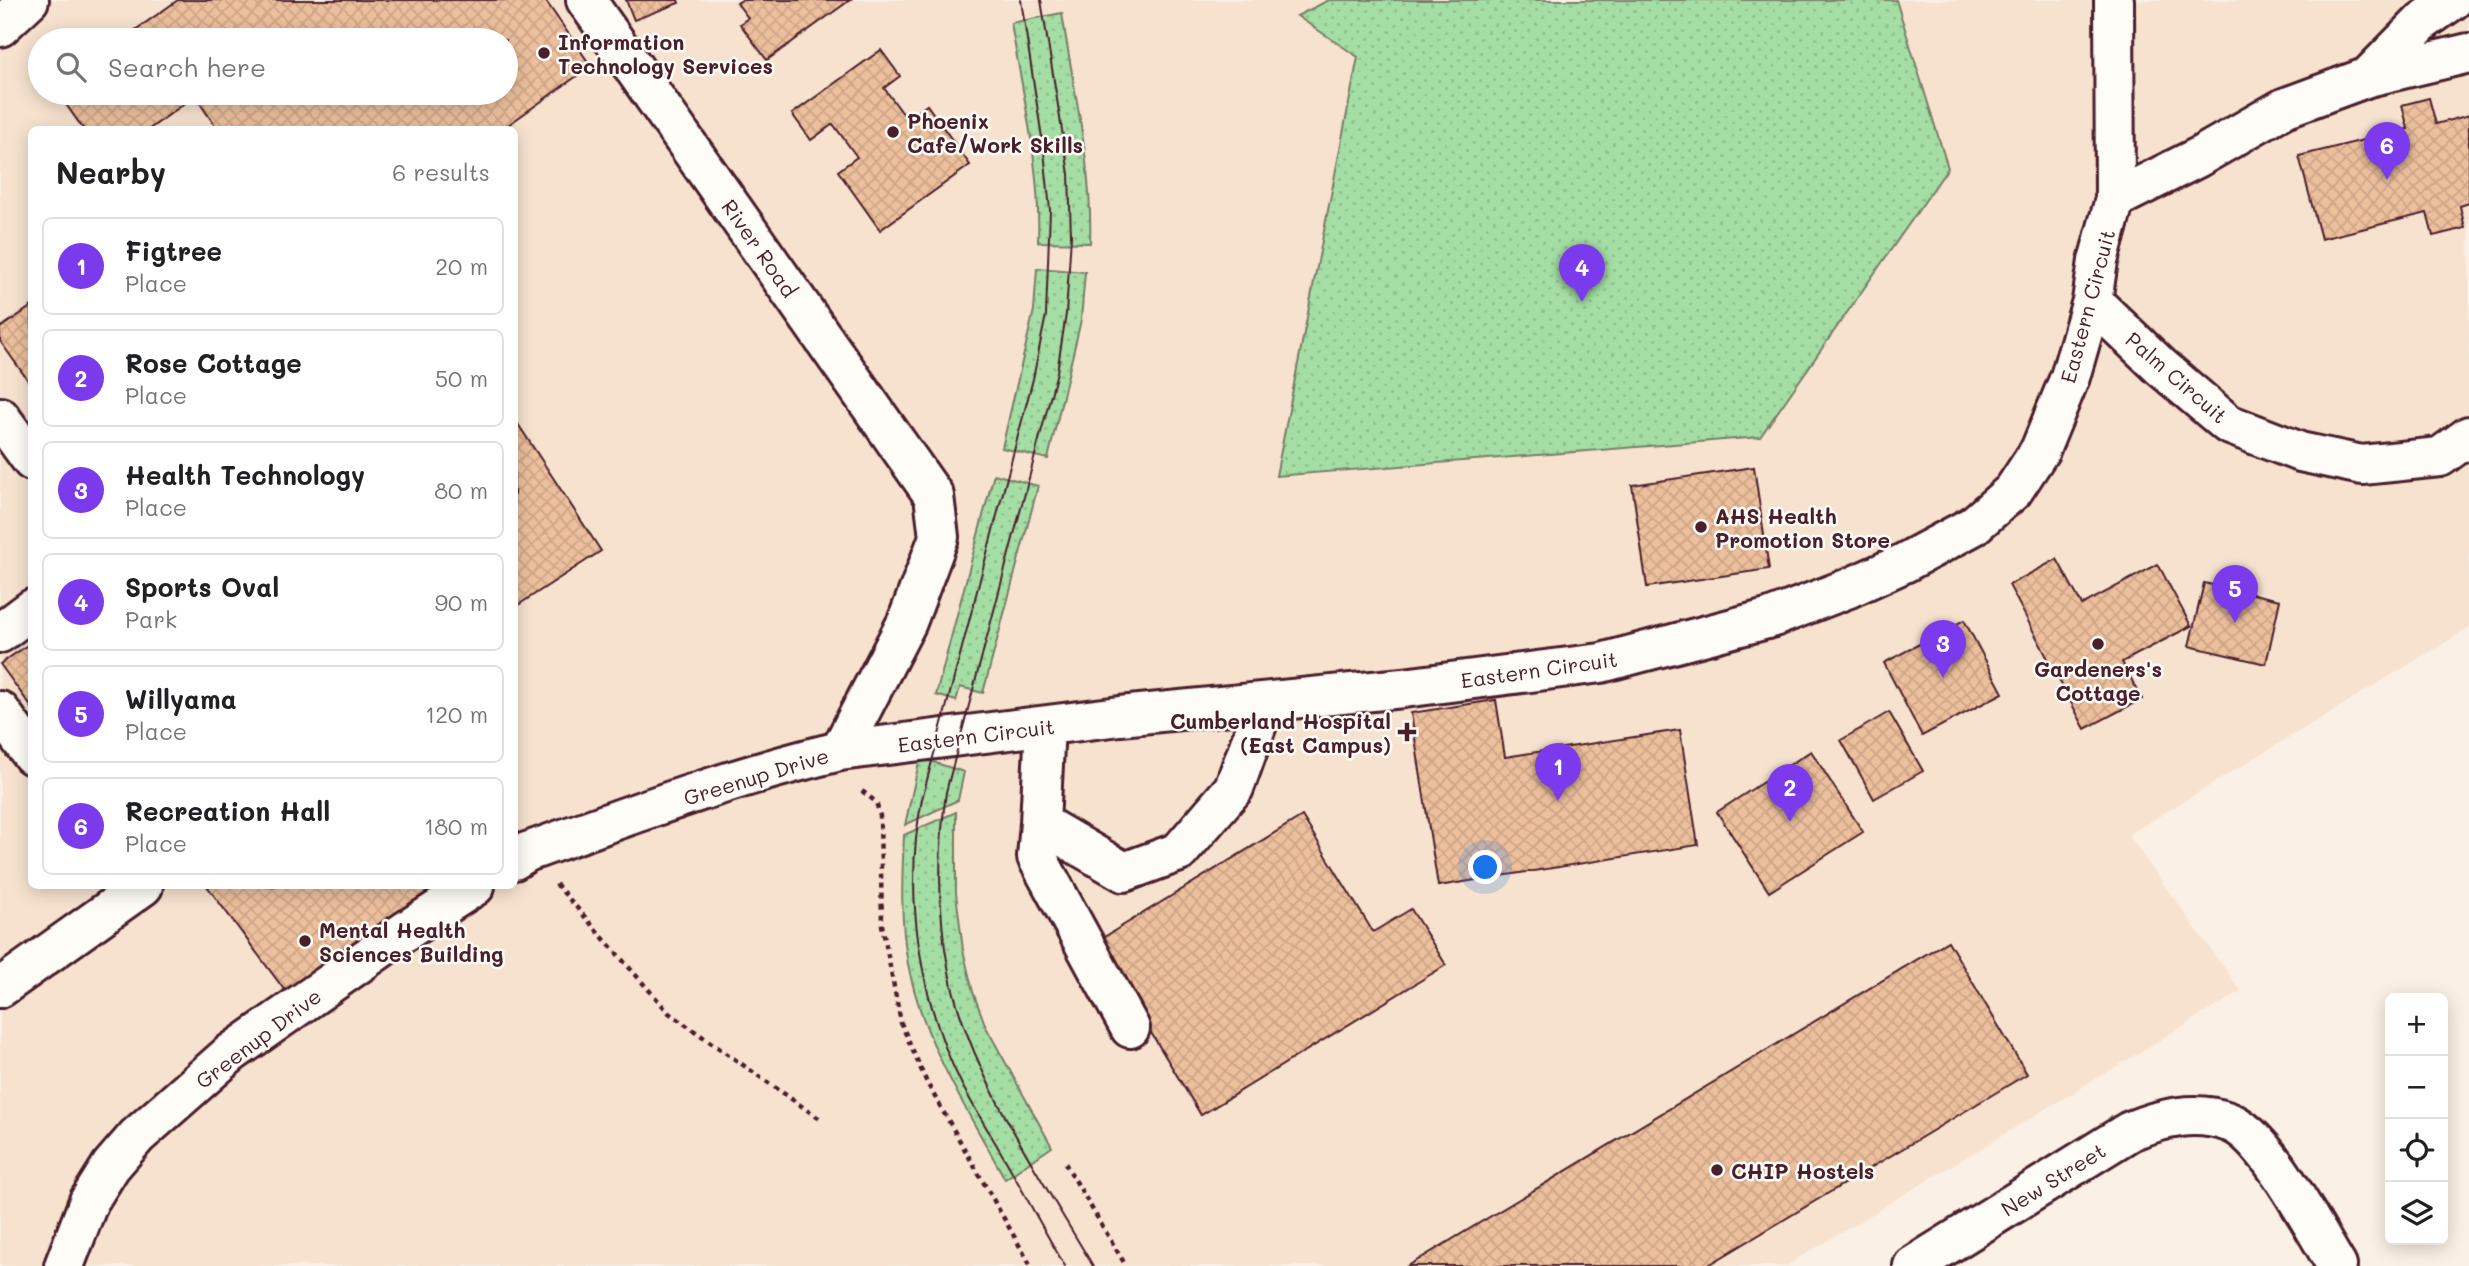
<!DOCTYPE html>
<html lang="en">
<head>
<meta charset="utf-8">
<style>
  body { margin:0; font-family:Mali,sans-serif; background:#f6f6f6; color:#202124 }
  .controls { position:absolute; right:21px; bottom:21px; display:grid; overflow:hidden; border-radius:10px; box-shadow:0 4px 18px #0003 }
  .controls button { width:63px; height:63px; display:grid; place-items:center; padding:0; border:0; border-bottom:2px solid #e0e0e0; background:#fff; color:#202124; font:35px sans-serif }
  .you { position:absolute; left:1486px; top:868px; width:24px; height:24px; margin:-18px; border:5px solid #fff; border-radius:50%; background:#1a73e8; box-shadow:0 0 0 10px #1a73e833 }
  .badge { display:grid; place-items:center; width:46px; height:46px; border-radius:50%; background:#7c3aed; color:#fff; font-size:23px; font-weight:700 }
  .pin { position:absolute; translate:-50% -58px; filter:drop-shadow(0 2px 4px #0008) }
  .pin::after { content:''; position:absolute; top:37px; width:24px; height:21px; background:inherit; clip-path:polygon(0 0,100% 0,50% 100%) }
  .list { margin:0; padding:0; list-style:none }
  h2 { display:flex; justify-content:space-between; align-items:center; height:91px; margin:0; padding:0 28px; font-size:30px }
  h2 small { font-size:23px; font-weight:400; color:#757577 }
  .list li { display:grid; grid-template-columns:46px 1fr auto; gap:21px; align-items:center; box-sizing:border-box; height:98px; margin:0 14px 14px; padding:0 14px; border:2px solid #e0e0e0; border-radius:10px }
  .list b { display:block; font-size:26px; white-space:nowrap }
  .list p { margin:0; font-size:23px; white-space:nowrap; color:#757577 }
  .list em { font-size:23px; font-style:normal; color:#757577 }
  .icon { flex:none; width:38px; height:38px; fill:none; stroke:currentColor; stroke-width:2; stroke-linecap:round; stroke-linejoin:round }
  .map { position:relative; flex:none; width:2469px; height:1266px; overflow:hidden }
  .search { position:absolute; background:#fff; box-shadow:0 4px 18px #0003; left:28px; top:28px; width:490px; height:77px; display:flex; align-items:center; gap:18px; box-sizing:border-box; padding:0 24px; border-radius:38px; color:#757577; font-size:26px }
  .panel { position:absolute; background:#fff; box-shadow:0 4px 18px #0003; left:28px; top:126px; width:490px; height:763px; border-radius:10px }
  .map>svg:first-child { display:block }
</style>
</head>
<body>
<div class="map">
<svg width="2469" height="1266" viewBox="0 0 2469 1266">
  <defs>
    <pattern id="grass-dots" width="8" height="8" patternUnits="userSpaceOnUse" patternTransform="scale(1.75)"><rect width="8" height="8" fill="#a4dea4"/><path d="M2 2h.1M6 6h.1" fill="none" stroke="#8fbe8d" stroke-width="1.8" stroke-linecap="round"/></pattern>
    <pattern id="building-cross-hatch" width="8" height="8" patternUnits="userSpaceOnUse" patternTransform="scale(1.75)"><rect width="8" height="8" fill="#edc09d"/><path d="M0 0l8 8M0 8l8-8" fill="none" stroke="#cda587"/></pattern>
  </defs>
  <rect width="100%" height="100%" fill="#faf0e5"/>
  <filter id="ink" filterUnits="userSpaceOnUse"><feTurbulence type="fractalNoise" baseFrequency=".0143" numOctaves="2"/><feDisplacementMap in="SourceGraphic" scale="14" xChannelSelector="R" yChannelSelector="G"/><feConvolveMatrix kernelMatrix="1 2 1 2 8 2 1 2 1" color-interpolation-filters="sRGB"/></filter>
  <g filter="url(#ink)">
    <!-- built -->
    <path fill="#f6e2cf" fill-rule="evenodd" d="M0,0H2469V628L2128,835L2241,991L1786,1266H0ZM40,40H506V93H40ZM32,130H514V886H32Z"/>
    <!-- grass -->
    <path fill="url(#grass-dots)" stroke="#777e68" stroke-width="2" d="M1329,0H1896L1948,168L1760,437L1276,476L1358,57L1297,16Z
      M1062,13C1073,88 1093,166 1090,243L1038,242C1041,169 1023,95 1011,23Z
      M1037,268L1085,272L1081,320L1048,459L1002,448L1034,310Z
      M994,474L1038,486L983,693L960,687L956,701L936,695Z
      M920,758L964,772L958,800L905,825Z
      M956,812V893L963,950L973,992L986,1027L1052,1147L1005,1179C967,1110 923,1042 908,964C900,921 902,878 904,835Z"/>
    <!-- building -->
    <path fill="url(#building-cross-hatch)" stroke="#4a1f2b" stroke-width="2" d="M178,0H545L591,66L501,130H218L195,96L148,130H84L58,93H506V40H121Z
      M626,0H678L679,3L634,20Z
      M742,0H850L767,60L740,24L748,18L737,3Z
      M881,50L900,76L884,88L907,119L927,105L970,165L880,230L838,171L857,157L833,124L811,140L792,114Z
      M2429,98L2436,124L2469,115V203L2460,206L2465,228L2433,236L2427,213L2321,239L2299,156L2408,129L2402,105Z
      M32,306V386L0,341V328Z
      M514,418L601,551L515,607L514,606Z
      M1754,467L1769,569L1647,587L1632,485Z
      M2057,559L2082,605L2158,564L2191,626L2122,662L2142,699L2085,729L2009,585Z
      M2204,583L2280,600L2266,664L2189,646Z
      M1964,620L2003,693L1922,736L1884,663Z
      M32,642V708L0,664Z
      M1496,700L1505,757L1680,730L1698,845L1438,886L1411,713Z
      M1889,712L1923,771L1874,799L1841,740Z
      M1811,751L1863,832L1769,892L1717,812Z
      M1302,816L1373,932L1411,909L1446,965L1201,1115L1096,942Z
      M207,886H437L289,996Z
      M1948,941L2027,1074L1707,1266H1408Z"/>
    <g fill="none" stroke-linecap="round" stroke-linejoin="round">
      <!-- minor casing -->
      <g stroke="#4a1f2b" stroke-width="44">
        <path id="minor" d="M586,0L934,496L939,537L907,622L840,751
          M0,27L29,0
          M2368,77L2423,21L2453,0
          M2115,199L2197,158L2284,108L2368,77L2469,53
          M2092,301L2161,367L2228,424L2300,452L2362,465L2440,457L2469,436
          M0,417L32,461
          M0,633L32,609
          M0,711L32,755
          M1045,726L1040,823L1124,872L1179,852L1234,788L1265,702
          M1040,823L1037,857L1130,1028
          M514,860L527,852C630,815 734,776 840,751L1120,716L1403,688L1601,663L1771,618L1849,588L1904,563L1973,526L2013,491L2040,450L2070,377L2092,301L2098,261L2115,199L2114,0
          M0,988L143,886
          M64,1266L89,1201L111,1166L137,1136L231,1053L404,932L475,886
          M1913,1266L2130,1131C2162,1118 2195,1110 2229,1122C2266,1134 2315,1231 2337,1266"/>
      </g>
      <!-- path -->
      <path stroke="#4a1f2b" stroke-width="4.5" stroke-dasharray="5 5" stroke-linecap="butt" d="M862,791L876,802L880,816L882,925L901,1023L927,1083L1031,1266
        M556,884L669,1013L820,1119
        M1065,1163L1126,1266"/>
      <!-- minor -->
      <use href="#minor" stroke="#fdfcf7" stroke-width="38"/>
      <!-- tram -->
      <path stroke="#4a1f2b" stroke-width="2" d="M1021,0L1044,151L1050,210L1046,315L1033,379L922,799C903,893 919,999 962,1085C977,1113 994,1140 1010,1168C1028,1201 1046,1234 1065,1266
        M1041,0L1069,174L1071,236L1066,314L1057,372L946,792C938,852 937,912 949,972C968,1071 1042,1179 1093,1266"/>
    </g>
  </g>
  <!-- markers -->
  <g fill="#4a1f2b" stroke="#fdfcf7" stroke-width="2.5">
    <circle cx="544" cy="53" r="7"/>
    <circle cx="893" cy="132" r="7"/>
    <circle cx="1701" cy="527" r="7"/>
    <circle cx="2098" cy="644" r="7"/>
    <path d="M1403.5 721.5h7v7h7v7h-7v7h-7v-7h-7v-7h7z"/>
    <circle cx="305" cy="941" r="7"/>
    <circle cx="1717" cy="1170" r="7"/>
  </g>
  <g text-anchor="middle" dominant-baseline="central" stroke-width="5" stroke-linejoin="round" paint-order="stroke">
    <!-- poi labels -->
    <g font-size="21" font-weight="bold" fill="#4a1f2b" stroke="#fdfcf7" text-anchor="start">
      <text x="558" y="41">Information<tspan x="558" dy="24">Technology Services</tspan></text>
      <text x="907" y="120">Phoenix<tspan x="907" dy="24">Cafe/Work Skills</tspan></text>
      <text x="1715" y="515">AHS Health<tspan x="1715" dy="24">Promotion Store</tspan></text>
      <text x="2098" y="668" text-anchor="middle">Gardeners's<tspan x="2098" dy="24">Cottage</tspan></text>
      <text x="1391" y="720" text-anchor="end">Cumberland Hospital<tspan x="1391" dy="24">(East Campus)</tspan></text>
      <text x="319" y="929">Mental Health<tspan x="319" dy="24">Sciences Building</tspan></text>
      <text x="1731" y="1170">CHIP Hostels</text>
    </g>
    <!-- street labels -->
    <g font-size="21" fill="#4a1f2b" stroke="#fdfcf7">
      <text transform="translate(760 248) rotate(55)">River Road</text>
      <text transform="translate(2087 306) rotate(-75)">Eastern Circuit</text>
      <text transform="translate(2177 377) rotate(41)">Palm Circuit</text>
      <text transform="translate(1539 669) rotate(-8)">Eastern Circuit</text>
      <text transform="translate(976 735) rotate(-7)">Eastern Circuit</text>
      <text transform="translate(756 776) rotate(-17)">Greenup Drive</text>
      <text transform="translate(258 1038) rotate(-37)">Greenup Drive</text>
      <text transform="translate(2053 1179) rotate(-32)">New Street</text>
    </g>
  </g>
</svg>
<div class="controls">
<button>+</button>
<button>−</button>
<button><svg class="icon" aria-label="locate" viewBox="0 0 24 24"><circle cx="12" cy="12" r="6"/><path d="M12 2v4M12 18v4M2 12h4M18 12h4"/></svg></button>
<button><svg class="icon" aria-label="layers" viewBox="0 0 24 24"><path d="M12 4l9 5-9 5-9-5zM3 14l9 5 9-5"/></svg></button>
</div>
<div class="you"></div>
<div class="pin badge" style="left:1558px;top:801px">1</div>
<div class="pin badge" style="left:1790px;top:822px">2</div>
<div class="pin badge" style="left:1943px;top:678px">3</div>
<div class="pin badge" style="left:1582px;top:302px">4</div>
<div class="pin badge" style="left:2235px;top:623px">5</div>
<div class="pin badge" style="left:2387px;top:180px">6</div>
<div class="search"><svg class="icon" aria-label="search" viewBox="0 0 24 24"><circle cx="10" cy="10" r="6"/><path d="M15 15l6 6"/></svg>Search here</div>
<section class="panel">
<h2>Nearby<small>6 results</small></h2>
<ul class="list">
<li><span class="badge">1</span><div><b>Figtree</b><p>Place</p></div><em>20 m</em></li>
<li><span class="badge">2</span><div><b>Rose Cottage</b><p>Place</p></div><em>50 m</em></li>
<li><span class="badge">3</span><div><b>Health Technology</b><p>Place</p></div><em>80 m</em></li>
<li><span class="badge">4</span><div><b>Sports Oval</b><p>Park</p></div><em>90 m</em></li>
<li><span class="badge">5</span><div><b>Willyama</b><p>Place</p></div><em>120 m</em></li>
<li><span class="badge">6</span><div><b>Recreation Hall</b><p>Place</p></div><em>180 m</em></li>
</ul>
</section>
</div>
</body>
</html>
